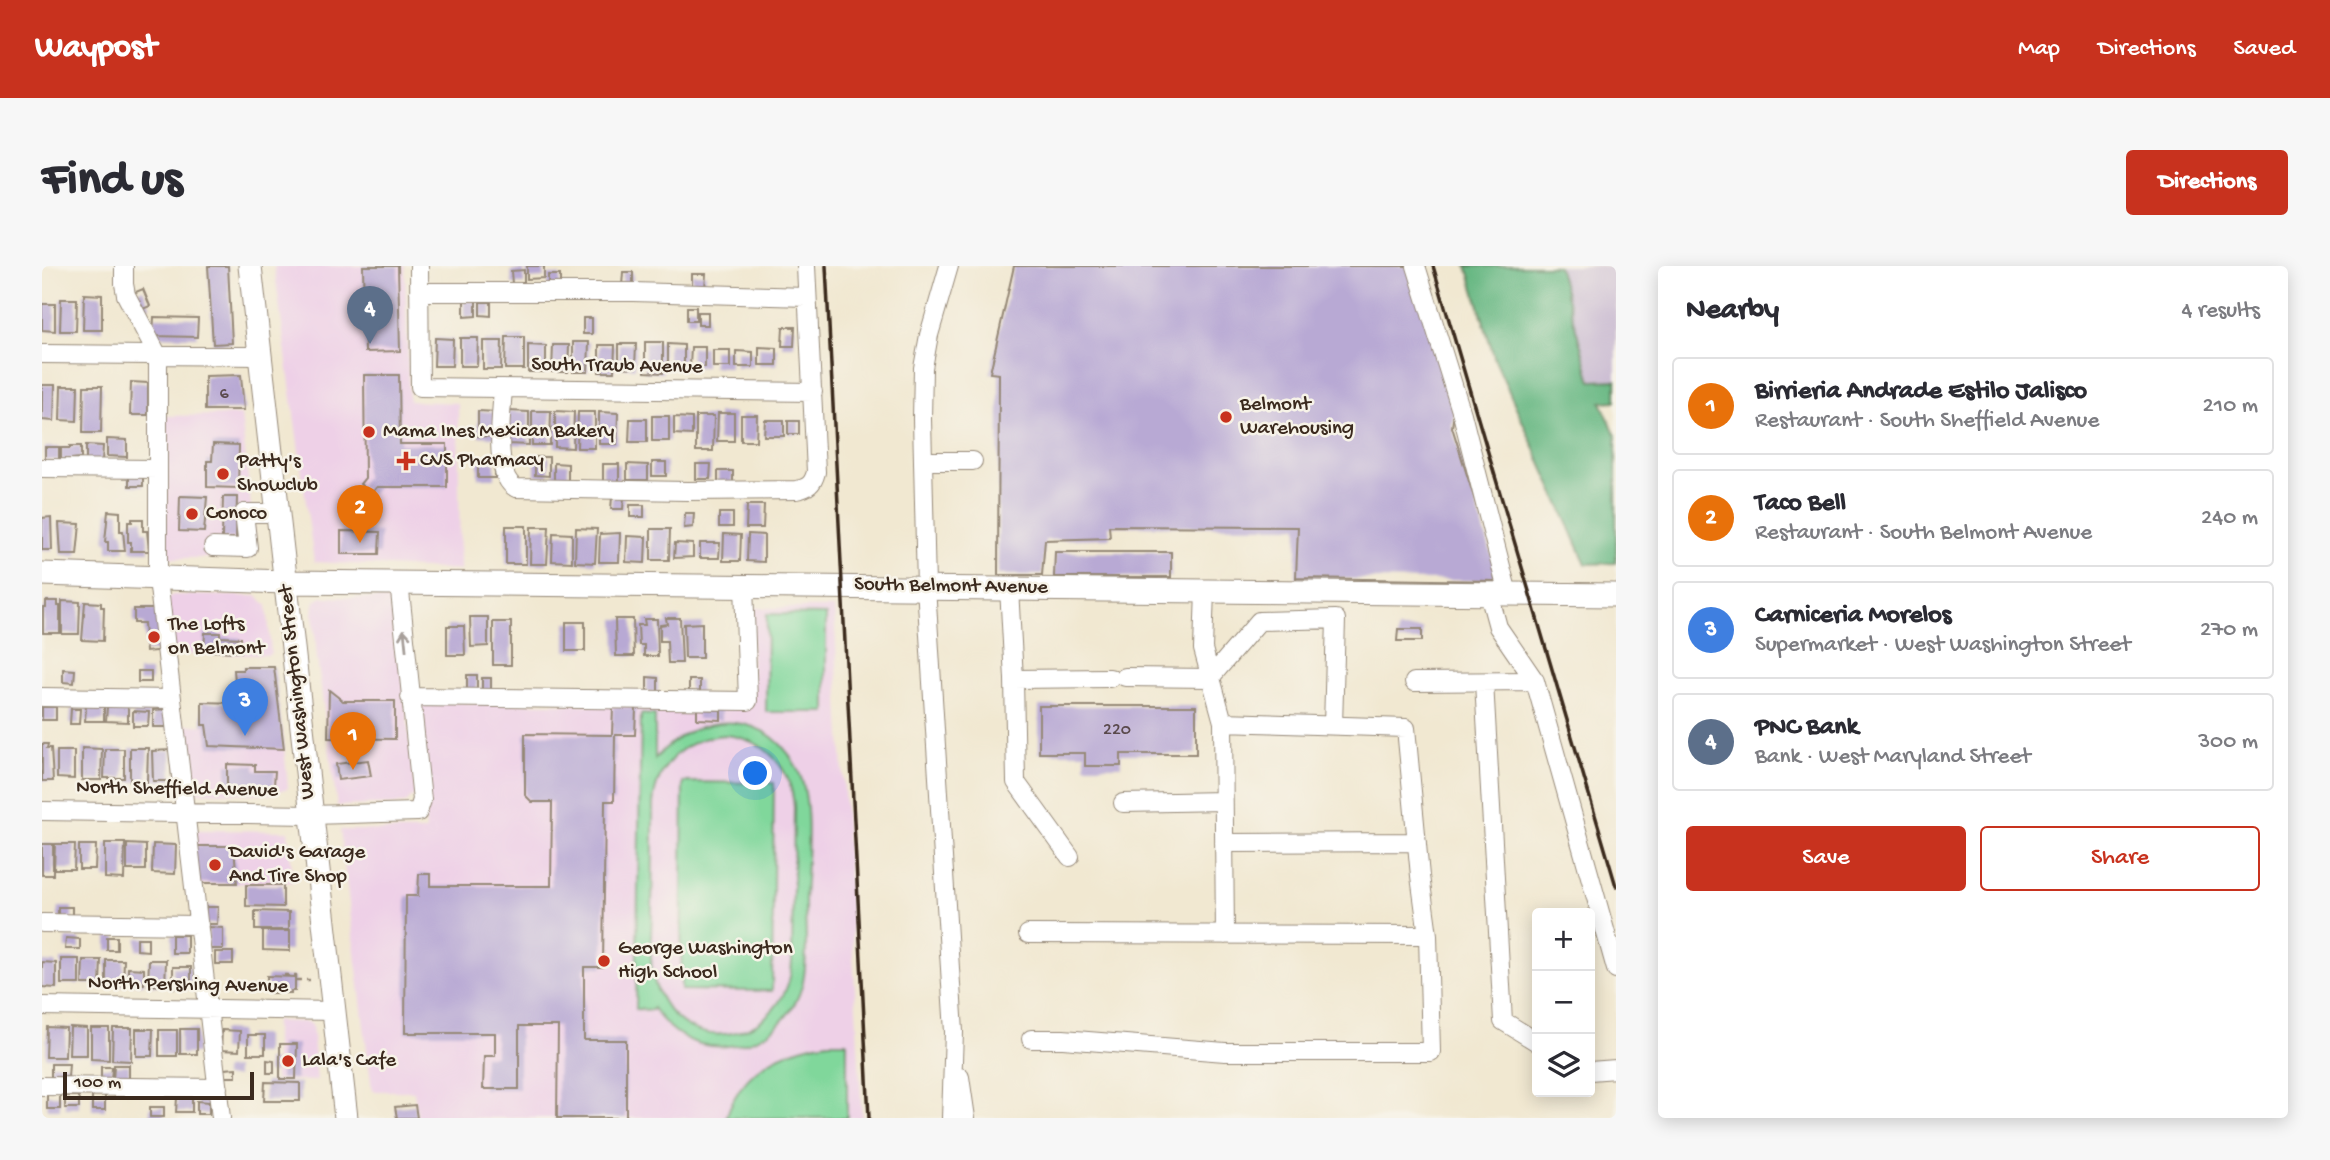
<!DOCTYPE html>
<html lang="en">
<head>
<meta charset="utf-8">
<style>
  body { margin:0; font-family:"Gochi Hand",sans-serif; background:#f7f7f7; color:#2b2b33 }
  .controls { position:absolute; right:21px; bottom:21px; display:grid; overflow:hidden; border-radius:7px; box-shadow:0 4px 18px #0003 }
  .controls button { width:63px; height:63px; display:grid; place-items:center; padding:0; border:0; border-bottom:2px solid #e1e1e2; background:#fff; color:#2b2b33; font:35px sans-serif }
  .scale { position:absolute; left:21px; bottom:18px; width:191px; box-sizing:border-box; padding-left:7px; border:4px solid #3b2a1e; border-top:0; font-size:19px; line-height:24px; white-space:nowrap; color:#3b2a1e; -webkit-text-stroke:5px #f7f3e8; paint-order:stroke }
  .you { position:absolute; left:714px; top:508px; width:24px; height:24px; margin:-18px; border:5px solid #fff; border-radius:50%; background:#1a73e8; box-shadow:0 0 0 10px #1a73e833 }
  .badge { display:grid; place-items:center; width:46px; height:46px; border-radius:50%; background:#c8321e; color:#fff; font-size:23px; font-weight:700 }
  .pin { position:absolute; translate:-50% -58px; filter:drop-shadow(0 2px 4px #0008) }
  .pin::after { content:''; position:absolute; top:37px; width:24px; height:21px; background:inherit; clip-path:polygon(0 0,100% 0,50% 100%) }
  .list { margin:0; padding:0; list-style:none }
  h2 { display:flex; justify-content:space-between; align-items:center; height:91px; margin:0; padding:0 28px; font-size:30px }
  h2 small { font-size:23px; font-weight:400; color:#7c7c81 }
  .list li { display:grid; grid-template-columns:46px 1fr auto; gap:21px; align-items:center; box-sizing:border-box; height:98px; margin:0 14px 14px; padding:0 14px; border:2px solid #e1e1e2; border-radius:7px }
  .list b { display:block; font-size:26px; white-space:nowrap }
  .list p { margin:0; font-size:23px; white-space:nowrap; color:#7c7c81 }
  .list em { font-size:23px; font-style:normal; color:#7c7c81 }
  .actions { display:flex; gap:14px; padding:21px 28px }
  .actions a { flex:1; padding:16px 0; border:2px solid #c8321e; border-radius:7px; text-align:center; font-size:24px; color:#c8321e }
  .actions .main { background:#c8321e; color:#fff }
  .icon { flex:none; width:38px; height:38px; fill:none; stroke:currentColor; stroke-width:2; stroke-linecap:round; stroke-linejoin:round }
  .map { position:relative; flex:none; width:1574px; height:852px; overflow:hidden; border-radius:7px }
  header { display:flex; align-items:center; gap:42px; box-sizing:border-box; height:98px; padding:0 35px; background:#c8321e; color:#fff }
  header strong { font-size:33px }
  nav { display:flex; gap:38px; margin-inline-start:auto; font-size:24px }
  .intro { display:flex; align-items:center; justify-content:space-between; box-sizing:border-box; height:168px; padding:0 42px }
  h1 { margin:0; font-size:49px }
  .button { padding:18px 32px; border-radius:7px; background:#c8321e; color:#fff; font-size:24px; font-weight:700 }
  main { display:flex; gap:42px; padding:0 42px }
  aside { flex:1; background:#fff; border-radius:7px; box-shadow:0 4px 18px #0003 }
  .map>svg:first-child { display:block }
</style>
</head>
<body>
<header>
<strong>Waypost</strong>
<nav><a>Map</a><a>Directions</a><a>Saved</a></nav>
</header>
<div class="intro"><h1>Find us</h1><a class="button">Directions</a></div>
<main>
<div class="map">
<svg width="1574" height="852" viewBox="0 0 1574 852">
  <rect width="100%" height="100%" fill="#f7f3e8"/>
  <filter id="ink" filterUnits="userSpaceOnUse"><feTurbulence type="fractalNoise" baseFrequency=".0143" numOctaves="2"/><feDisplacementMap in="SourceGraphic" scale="14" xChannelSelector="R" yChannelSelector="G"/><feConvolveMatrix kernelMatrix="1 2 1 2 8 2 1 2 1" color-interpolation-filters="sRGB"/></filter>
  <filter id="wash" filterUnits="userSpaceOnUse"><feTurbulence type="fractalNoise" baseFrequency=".00686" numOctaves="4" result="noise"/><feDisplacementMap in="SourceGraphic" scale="28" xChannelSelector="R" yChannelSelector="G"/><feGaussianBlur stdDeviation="1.57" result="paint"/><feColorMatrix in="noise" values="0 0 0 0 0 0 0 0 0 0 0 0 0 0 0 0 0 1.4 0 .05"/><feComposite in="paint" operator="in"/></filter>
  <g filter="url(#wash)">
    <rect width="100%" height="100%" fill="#f1e8d1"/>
    <!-- built -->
    <path fill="#eed0e7" d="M232,0H363L367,135L416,137L418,304L272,296Z
      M199,149L214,287L206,292H122L120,150Z
      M130,329L215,330L225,339L229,386L227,389L130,388L123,336Z
      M280,331L353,333L373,528L363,538L295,540L275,392L271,344L273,335Z
      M710,342H792L820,852H376L372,825H330L298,564L384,565L376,436L710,441Z
      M141,459L240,460L246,522L229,528L153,526L149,524Z
      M148,564L246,565L251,616L154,619Z
      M233,755L266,756L270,759L275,815L233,814Z"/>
    <!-- industrial -->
    <path fill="#ccbed3" d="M1516,0H1574V114L1550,115Z"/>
    <!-- green -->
    <path fill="#80d79b" stroke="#5e805c" stroke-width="2" fill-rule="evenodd" d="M725,348L784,349V446H724Z
      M599,448L613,449V493C656,442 731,442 758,509C771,540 764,602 763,636C763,660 766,686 762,710C761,719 758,727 754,735C741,761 715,778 686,780C654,784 628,767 611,742L610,744L594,743ZM683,469C724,473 749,501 752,541L750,696C746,770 652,797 618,730C604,704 610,669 610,640C611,606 611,572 611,538C615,497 643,472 683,469Z
      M641,516L732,517L730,725L639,724Z
      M786,776H805V852H684C699,803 739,783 786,776Z"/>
    <!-- forest -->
    <path fill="#68b883" stroke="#527150" stroke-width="2" d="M1425,0H1516L1549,115L1574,114V135L1559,136L1574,170V297L1544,298L1453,94Z"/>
    <g id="blocks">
      <!-- building -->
      <path fill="#b8a9d4" d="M166,0H186L190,77L171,78Z
        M321,0H356L358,85L323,86Z
        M485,0H502V12L485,13Z
        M972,0H1371L1413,140L1410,161L1458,315L1254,312L1256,261L1067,260L1068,272L1003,274L1000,309H956L957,108L948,107Z
        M482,4V18H470L469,5Z
        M581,6H591V20H580Z
        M650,8H664L663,22L650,21Z
        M506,9H518V21L506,22Z
        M101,23L108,40L96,45L89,28Z
        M42,28L60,29V64H41Z
        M19,33H35L34,65H18Z
        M422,35H434V50L422,51Z
        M438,36H449V50L438,49Z
        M0,38H13V65L0,64Z
        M645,41H654V55H645Z
        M656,46H666V59H656Z
        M112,51L156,52L155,71L111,70Z
        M541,52H550V68H541Z
        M741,61H753L752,80H740Z
        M464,71H482V103H463Z
        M393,72L411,73L410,100H392Z
        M418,72H436L435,100H418Z
        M441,75H460L459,103H441Z
        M531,76H547L546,106H531Z
        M603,76H621V107L603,106Z
        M577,78H594L593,102L577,101Z
        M626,78L642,79V100H626Z
        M486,79L504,80V106H486Z
        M511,79H527L526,106H510Z
        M557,79H573L572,106H557Z
        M649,81H663V101H648Z
        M717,81L735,82V99H717Z
        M671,84H688V101H671Z
        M694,85L711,86V101H694Z
        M199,109L202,144H163V110Z
        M322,109H357L358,178H405V221H335L329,228L318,218L323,212Z
        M89,116L106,117V149H88Z
        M0,119H13L12,155L0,154Z
        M19,120H36L35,155L18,154Z
        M42,120H60L59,167H41Z
        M436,145L454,146L453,171L436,170Z
        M466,145L487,146V179L466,178Z
        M490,145H509L508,179H490Z
        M513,145L532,146L531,182L513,181Z
        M536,146H553V182H535Z
        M557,146L576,147L575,178H557Z
        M676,147H692V175H675Z
        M699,149H715L714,175H699Z
        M610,150H627V175H610Z
        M654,150H672L671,185H654Z
        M632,151L650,152V169L632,168Z
        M588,153H605V176H587Z
        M723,154H742V170H722Z
        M746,155H757V168H746Z
        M65,173L85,174V191L65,190Z
        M171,178L197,179L196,222L165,221V195H170Z
        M44,179L61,180L60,195H44Z
        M28,180H39V192L19,194V182H28Z
        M3,181H17V194H3Z
        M493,191H507V210L493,209Z
        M436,195L453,196V212H436Z
        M610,196H624V210H610Z
        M512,197L526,198V214H512Z
        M561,198H577V215H561Z
        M585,198L606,199V214H585Z
        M654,198H669L668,213H654Z
        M676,205H691V217L676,216Z
        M87,209H101V220H87Z
        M138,230L165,231L162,266L137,265Z
        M181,231H195L194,272H180Z
        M570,231H582L581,243H569Z
        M588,239H602V251H588Z
        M705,239H722L721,262H704Z
        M66,245L78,246V265H81L83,285H66V276H63Z
        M643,247H652L651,261L642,262Z
        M677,247H691V261H677Z
        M9,251L10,284H0V252Z
        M90,253H101V265H105L107,285H89V276H86V256H90Z
        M17,257L38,258L35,289H19Z
        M464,260H484V298H464Z
        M489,261H507L505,298H488Z
        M534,262L555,263L553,297L533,296Z
        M609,263H628L627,294H609Z
        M299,265L338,266L337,288H299Z
        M511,267L530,268V296L510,295Z
        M578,267L577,296H557L558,268Z
        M682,268L699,269L698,295H681Z
        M706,268L722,269V296L705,295Z
        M585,270L604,271L603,297L584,296Z
        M633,277L651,278V291L632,292Z
        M658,277H678L677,292H658Z
        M1013,286H1129V311H1012Z
        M4,335H16V340H18V367H1V341H4Z
        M20,335L38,336L37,368H20Z
        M43,336L59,337V341H62L61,375L40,374Z
        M92,343H118L122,384L104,386L102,357H92Z
        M428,351H446V380L429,381Z
        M624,352H638L640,397H626L625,375H618V359L625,358Z
        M573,353H591L592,390H574Z
        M602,353H615L616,390H602V379H597L596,359H603Z
        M451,356H469V399H451Z
        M524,356H543V385H524Z
        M660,357V392H643L642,358Z
        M405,360H422L423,389H405Z
        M1356,363H1380V375H1355Z
        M163,367H178V371L199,372V386L162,385Z
        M201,401H232L242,483L167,480L164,459H160V436L195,437L192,404H201Z
        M21,403L33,404L32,417L21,416Z
        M96,405H109V416H96Z
        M425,409H435V425H425Z
        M605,411L616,412V426H605Z
        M440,412H449V425H440Z
        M647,414H658V426L647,425Z
        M287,424L301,435H353V473L286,472Z
        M44,440L62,441V455H43Z
        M997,440H1154V488H1079V500H1043V487H997Z
        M0,441H14V454H0Z
        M65,441H86V456L64,455Z
        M571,441L594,442L593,469H573L572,535H563L561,701H542V774H584V852H515L516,760H477V823H441L442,790H453V767H363L364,630H376L377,608H388V620H509L510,536H490L483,529V468L570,469Z
        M29,443H38L37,458H28Z
        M127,443V461H111V444Z
        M655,443L679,444V454L655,453Z
        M91,445L107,446L106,460H91Z
        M0,478H6L5,482H9L11,515H0Z
        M40,482L60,483L59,514H40Z
        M88,482H106L105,516H88Z
        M63,483H82V512H62Z
        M129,484L130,515H111L110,485Z
        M15,485H32V513L15,512Z
        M326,494L329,510L296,514L294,498Z
        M185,498L213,499V505H233L232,519L222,523L185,522Z
        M63,577H83L82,613L63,612Z
        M0,578H11V609H0Z
        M13,578H33L32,603H12Z
        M85,578L104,579V604H85Z
        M111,578L134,579L133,608L110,607Z
        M37,579H54L53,603H37Z
        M151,580H192L195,617H155Z
        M204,619H241V641L204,640Z
        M16,641H30V652H16Z
        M164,641H176L175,658H163Z
        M213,645L247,646V664H213Z
        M166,661L181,662V683H166Z
        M221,665H248V685L221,684Z
        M130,669H145V687H130Z
        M65,671H75V684H65Z
        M24,672L38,673V683H23Z
        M95,672H106V685L95,684Z
        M173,686H191V698H173Z
        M19,693H37V718H19Z
        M41,694H59L58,718H40Z
        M64,694H82L81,720H64Z
        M107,694H124L123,720L106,719Z
        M0,696L14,697V722L0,721Z
        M131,701H149V723L131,722Z
        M86,702L102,703V718H86Z
        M225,710L253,711V725H249V727H229V721H225Z
        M5,761L24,762L23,791H4Z
        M28,761L45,762V789H27Z
        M49,762H67V794L49,793Z
        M71,762H90L89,795L70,794Z
        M94,763H111L110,790H94Z
        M138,763H155V788H138Z
        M117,764H135V790H117Z
        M180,764L198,765L197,785L179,784Z
        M206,769H223V788H206Z
        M238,778H255L254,813H238Z
        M225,794L232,795V807H225Z
        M9,798H27L26,811H9Z
        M72,799H87V816H71Z
        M59,801H70L69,815H59Z
        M194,802V811H182V803Z
        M223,816L258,817V835H222Z
        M5,829H18V843H5Z
        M50,829H63V844H50Z
        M23,830H37V842H23Z
        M135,832H150V846H134Z
        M155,835L167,836V848H155Z
        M373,839L375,852H355L353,841Z
        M108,841H122V851H108Z"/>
    </g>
  </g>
  <g filter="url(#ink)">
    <use href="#blocks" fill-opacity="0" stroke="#968978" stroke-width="2"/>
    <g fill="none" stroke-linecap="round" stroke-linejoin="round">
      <!-- minor casing -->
      <g stroke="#968978" stroke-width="20">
        <path id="minor" d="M82,0V18L84,29L116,90V313L179,852
          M377,0L378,121L771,126
          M907,0L887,69L881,102L880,153L884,321L912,766L909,852
          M1374,0L1420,148L1466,328
          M377,26H591L765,31
          M0,88L218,90
          M461,122C460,146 450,209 474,222L645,225L754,224C766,222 771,218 774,206L764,0
          M881,195H931
          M0,202L116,203
          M171,281L206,282L202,247H236
          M967,322L972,413L974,516L1028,591
          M1163,324L1161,383L1181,456L1183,669
          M1447,328L1456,361L1493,415
          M1083,411L1168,412L1217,355L1294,353L1291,460
          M972,413L1068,412
          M1372,416L1493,415L1574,703
          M1442,416L1461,755L1495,776
          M0,431L130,433
          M368,431L706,435L702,319
          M1081,537L1181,535
          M0,545L269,549L376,546L380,534L357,316
          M1182,577L1375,576
          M0,657L157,659
          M986,668L1386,669
          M0,740L292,745
          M989,773H1021L1183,786H1389L1386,669L1378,610L1364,462L1181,456
          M1548,805L1574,803
          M918,811L924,852
          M0,820L176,822"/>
      </g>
      <!-- major casing -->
      <g stroke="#968978" stroke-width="25">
        <path id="major" d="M208,0L304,852
          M0,308L244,316L1574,329"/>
      </g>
      <!-- path -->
      <path stroke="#968978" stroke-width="2.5" stroke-dasharray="5 5" stroke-linecap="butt" d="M242,709H254V714
        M254,714H268"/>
      <!-- minor -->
      <use href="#minor" stroke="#fff" stroke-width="18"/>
      <!-- major -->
      <use href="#major" stroke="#fff" stroke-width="23"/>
      <!-- rail -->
      <path stroke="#3b2a1e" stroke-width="3.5" d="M784,0L827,852
        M1391,0L1574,620"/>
    </g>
    <!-- one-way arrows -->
    <defs><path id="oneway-shaft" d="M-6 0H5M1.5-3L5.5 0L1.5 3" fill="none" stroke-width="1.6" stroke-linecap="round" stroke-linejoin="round" transform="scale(1.75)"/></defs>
    <use stroke="#a79f9a" href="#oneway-shaft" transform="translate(363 374) rotate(-96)"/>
  </g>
  <!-- markers -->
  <g fill="#c8321e" stroke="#f7f3e8" stroke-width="2.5">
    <circle cx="1184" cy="151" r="7"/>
    <circle cx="327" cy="166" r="7"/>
    <path d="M360.5 184.5h7v7h7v7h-7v7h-7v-7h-7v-7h7z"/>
    <circle cx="181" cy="208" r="7"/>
    <circle cx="150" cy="248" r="7"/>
    <circle cx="112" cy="371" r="7"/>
    <circle cx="173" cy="599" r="7"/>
    <circle cx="562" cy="695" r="7"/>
    <circle cx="246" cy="795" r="7"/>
  </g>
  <g text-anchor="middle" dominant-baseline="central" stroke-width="5" stroke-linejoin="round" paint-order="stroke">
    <!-- number labels -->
    <g font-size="18" fill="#5a4a4c">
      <text x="182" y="128">6</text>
      <text x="1075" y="464">220</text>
    </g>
    <!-- street labels -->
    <g font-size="21" fill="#3b2a1e" stroke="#f7f3e8">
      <text transform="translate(575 101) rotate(1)">South Traub Avenue</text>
      <text transform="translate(909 321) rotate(1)">South Belmont Avenue</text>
      <text transform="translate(256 426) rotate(-96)">West Washington Street</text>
      <text transform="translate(135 524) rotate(1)">North Sheffield Avenue</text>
      <text transform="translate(146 720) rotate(1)">North Pershing Avenue</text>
    </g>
    <!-- poi labels -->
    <g font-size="21" fill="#3b2a1e" stroke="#f7f3e8" text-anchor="start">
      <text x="1198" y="139">Belmont<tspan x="1198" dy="24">Warehousing</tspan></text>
      <text x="341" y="166">Mama Ines Mexican Bakery</text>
      <text x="378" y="195">CVS Pharmacy</text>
      <text x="195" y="196">Patty's<tspan x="195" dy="24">Showclub</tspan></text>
      <text x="164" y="248">Conoco</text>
      <text x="126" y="359">The Lofts<tspan x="126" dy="24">on Belmont</tspan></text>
      <text x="187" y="587">David's Garage<tspan x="187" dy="24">And Tire Shop</tspan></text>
      <text x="576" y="683">George Washington<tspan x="576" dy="24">High School</tspan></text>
      <text x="260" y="795">Lala's Cafe</text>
    </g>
  </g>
</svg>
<div class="controls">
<button>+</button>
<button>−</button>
<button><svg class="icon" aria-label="layers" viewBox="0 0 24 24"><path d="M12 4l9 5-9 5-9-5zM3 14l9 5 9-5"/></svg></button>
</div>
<div class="scale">100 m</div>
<div class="you"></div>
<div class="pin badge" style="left:311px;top:504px;background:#e8710a">1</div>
<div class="pin badge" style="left:318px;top:277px;background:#e8710a">2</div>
<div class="pin badge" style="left:203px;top:470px;background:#3f7fe0">3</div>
<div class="pin badge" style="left:328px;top:78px;background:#5c6f8a">4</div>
</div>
<aside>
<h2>Nearby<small>4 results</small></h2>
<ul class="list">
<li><span class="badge" style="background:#e8710a">1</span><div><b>Birrieria Andrade Estilo Jalisco</b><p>Restaurant · South Sheffield Avenue</p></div><em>210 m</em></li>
<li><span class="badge" style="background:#e8710a">2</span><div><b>Taco Bell</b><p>Restaurant · South Belmont Avenue</p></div><em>240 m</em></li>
<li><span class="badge" style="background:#3f7fe0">3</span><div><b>Carniceria Morelos</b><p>Supermarket · West Washington Street</p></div><em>270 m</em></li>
<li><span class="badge" style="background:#5c6f8a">4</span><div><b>PNC Bank</b><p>Bank · West Maryland Street</p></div><em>300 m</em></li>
</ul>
<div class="actions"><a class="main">Save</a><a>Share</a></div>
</aside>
</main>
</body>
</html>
